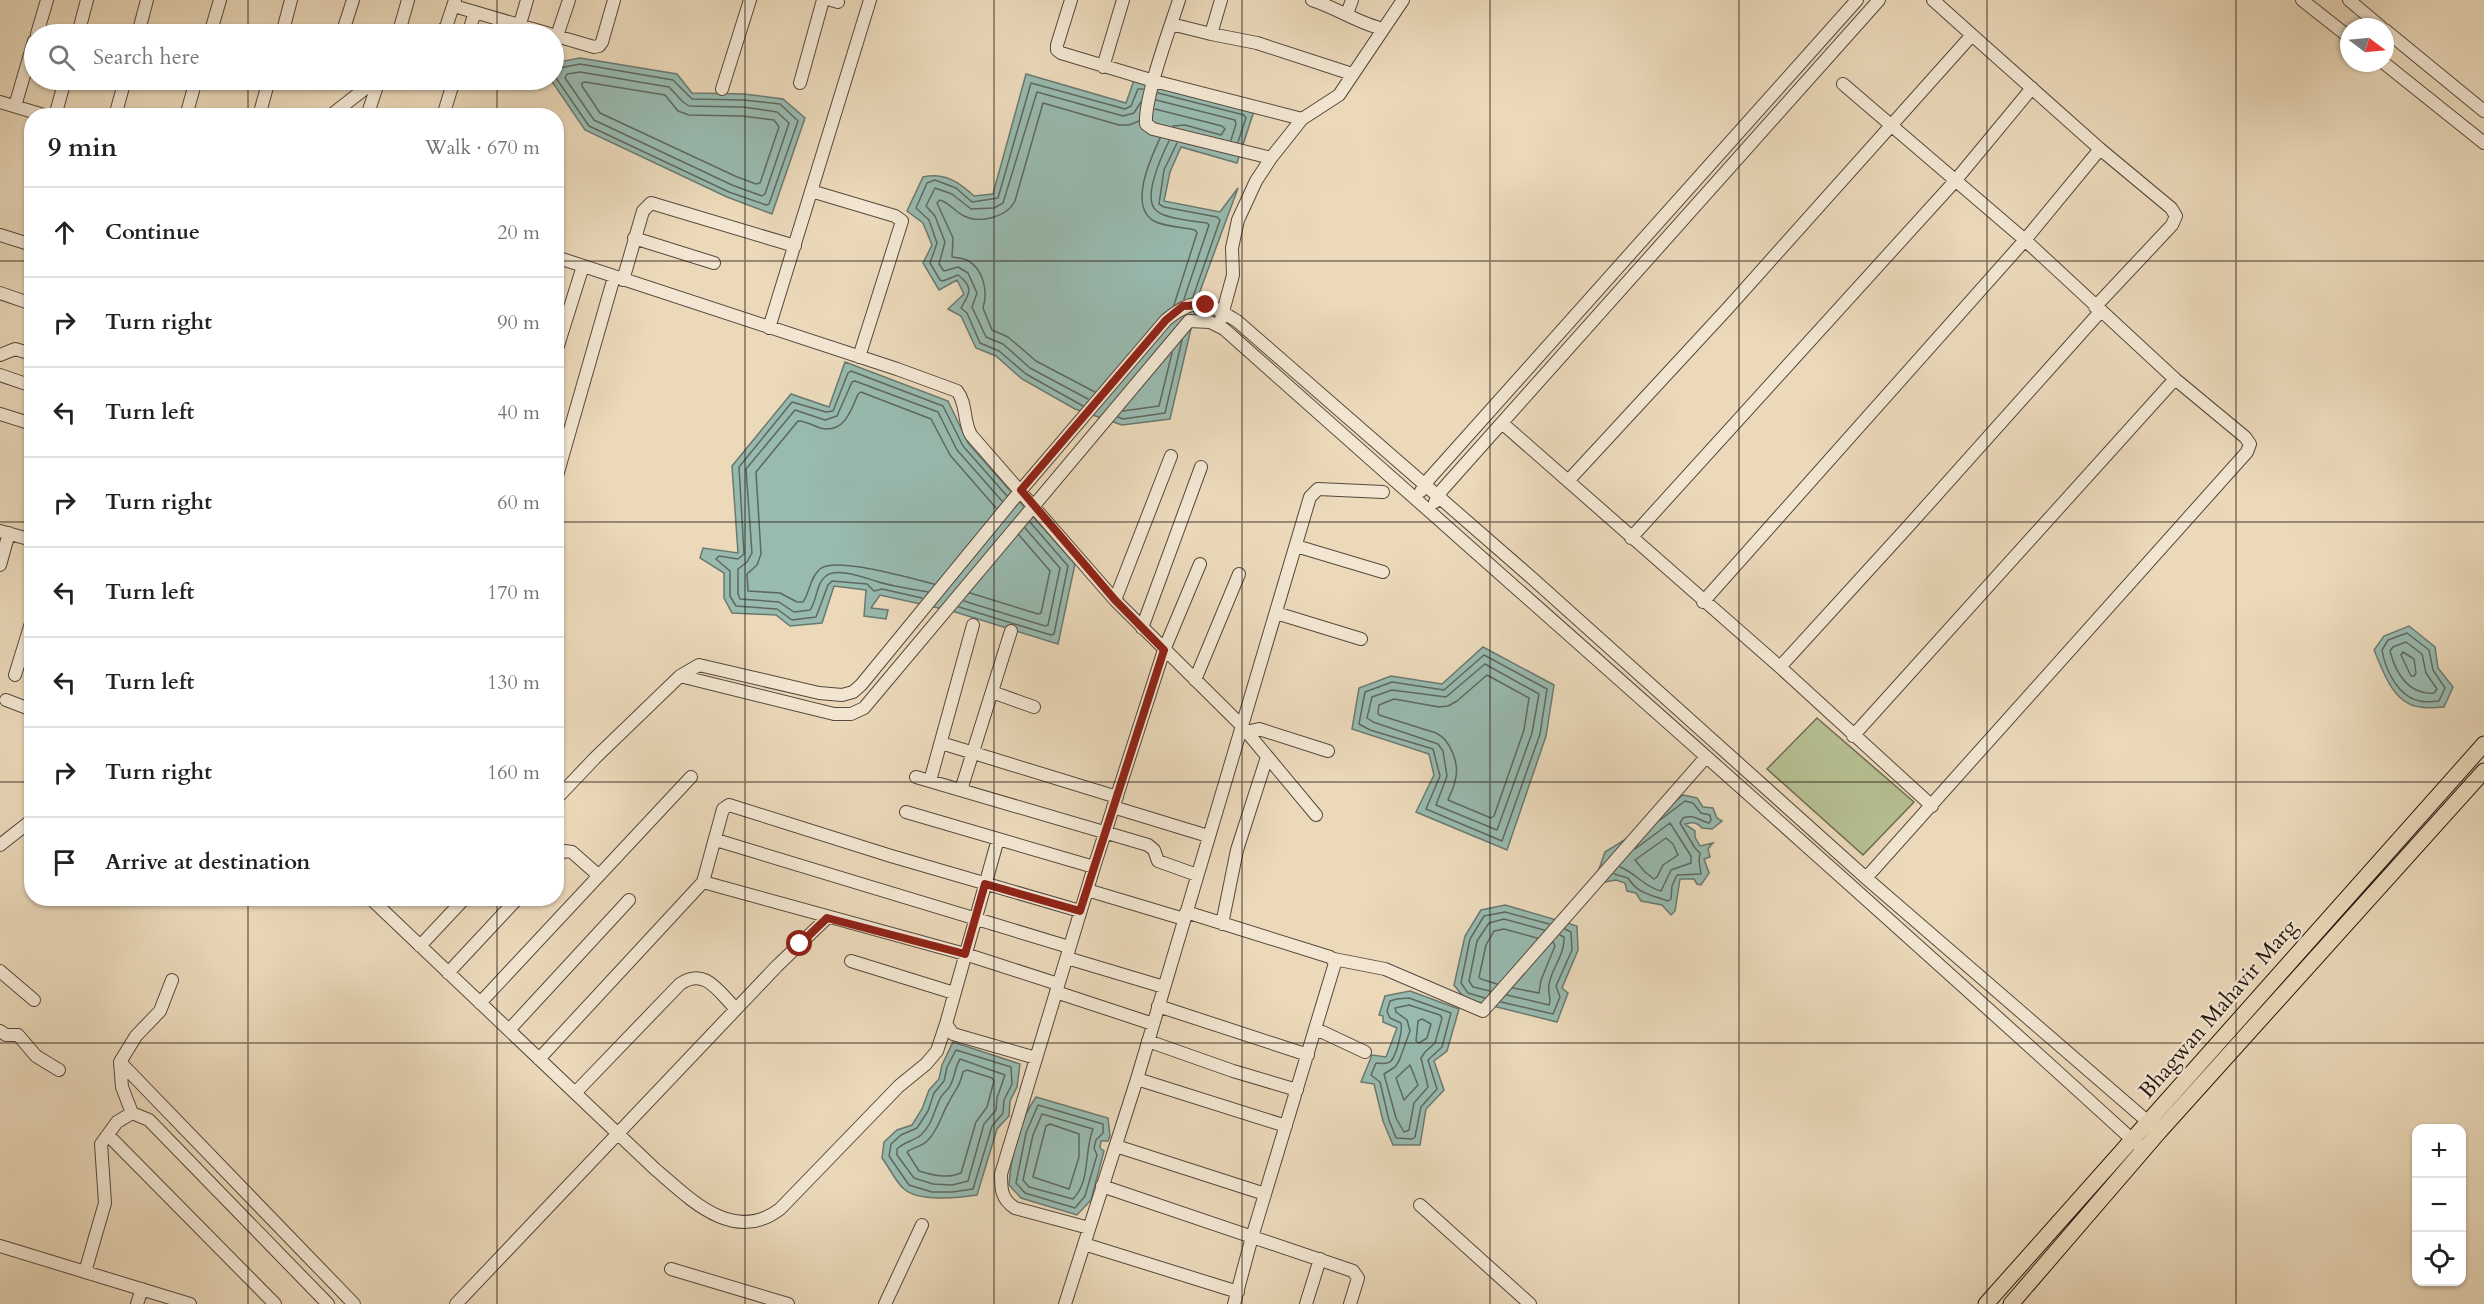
<!DOCTYPE html>
<html lang="en">
<head>
<meta charset="utf-8">
<style>
  body { margin:0; font-family:Cardo,serif; background:#f6f6f6; color:#222 }
  .controls { position:absolute; right:18px; bottom:18px; display:grid; overflow:hidden; border-radius:12px; box-shadow:0 2px 4px #0004 }
  .controls button { width:54px; height:54px; display:grid; place-items:center; padding:0; border:0; border-bottom:2px solid #e0e0e0; background:#fff; color:#222; font:30px sans-serif }
  .compass { position:absolute; left:2340px; top:18px; width:54px; height:54px; border-radius:50%; background:#fff; box-shadow:0 2px 4px #0004; rotate:106deg }
  .stop { position:absolute; width:18px; height:18px; margin:-14px; border:4px solid #8f2418; border-radius:50%; background:#fff }
  .stop.end { background:#8f2418; border-color:#fff; box-shadow:0 2px 6px #0008 }
  .list { margin:0; padding:0; list-style:none }
  h2 { display:flex; justify-content:space-between; align-items:center; height:78px; margin:0; padding:0 24px; font-size:26px }
  h2 small { font-size:20px; font-weight:400; color:#767676 }
  .list li { display:grid; grid-template-columns:39px 1fr auto; gap:18px; align-items:center; box-sizing:border-box; height:90px; padding:0 24px; border-top:2px solid #e0e0e0 }
  .list b { display:block; font-size:22px; white-space:nowrap }
  .list em { font-size:20px; font-style:normal; color:#767676 }
  .icon { flex:none; width:33px; height:33px; fill:none; stroke:currentColor; stroke-width:2; stroke-linecap:round; stroke-linejoin:round }
  .map { position:relative; flex:none; width:2484px; height:1304px; overflow:hidden }
  .search { position:absolute; background:#fff; box-shadow:0 2px 4px #0004; left:24px; top:24px; width:540px; height:66px; display:flex; align-items:center; gap:15px; box-sizing:border-box; padding:0 21px; border-radius:33px; color:#767676; font-size:22px }
  .panel { position:absolute; background:#fff; box-shadow:0 2px 4px #0004; left:24px; top:108px; width:540px; height:798px; border-radius:24px }
  .map>svg:first-child { display:block }
</style>
</head>
<body>
<div class="map">
<svg width="2484" height="1304" viewBox="0 0 2484 1304">
  <rect width="100%" height="100%" fill="#ebd9ba"/>
  <filter id="stains"><feTurbulence type="fractalNoise" baseFrequency=".00333" numOctaves="4"/><feColorMatrix values="0 0 0 0 .2 0 0 0 0 .09 0 0 0 0 .02 0 0 0 .5 -.17"/></filter>
  <radialGradient id="worn" r=".72"><stop offset=".6" stop-color="#630" stop-opacity="0"/><stop offset="1" stop-color="#630" stop-opacity=".3"/></radialGradient>
  <!-- green -->
  <path fill="#b6bf91" stroke="#6e6b52" stroke-width="1.5" d="M1817,718L1914,802L1863,855L1767,769Z"/>
  <!-- water -->
  <path fill="#98baaf" stroke="#6a7970" stroke-width="1.5" d="M580,58L677,74L692,93L744,94L783,99L805,118L772,214L727,197L585,130L551,80H554V63Z
    M1026,74L1126,103L1134,80L1254,111L1237,163L1181,147L1170,172L1164,201L1220,212L1238,188L1199,294L1170,419L1122,425L1075,409L1022,379L996,356L976,348L961,316L948,309L964,294L957,280L939,290L923,263L932,245L923,223L907,211L923,177C944,172 959,182 974,196L993,194Z
    M845,362L948,401L968,443L1075,564L1058,644L952,611L880,595L871,608L888,610L886,619L864,616L866,590L834,586L822,623L790,626L776,615L732,613L724,598V573L700,558L703,548L738,553L732,466L791,394L829,407Z
    M2409,626L2435,647L2438,668L2453,687L2444,707C2436,707 2427,709 2420,707C2393,704 2383,671 2374,650L2384,636Z
    M1483,647L1554,685L1546,736L1507,850L1416,812L1434,775L1429,754L1352,729L1359,688L1391,676L1442,684Z
    M1683,795L1697,798L1703,807L1713,808L1717,818L1722,821L1712,829L1702,828C1697,822 1693,822 1685,824L1695,831V837L1700,846L1713,843L1708,849L1710,857L1704,859L1709,873L1701,885L1697,884L1694,879H1680L1675,911L1671,915L1662,905L1641,901L1636,893L1627,891L1625,883L1616,880L1605,882L1598,872L1605,852L1639,831Z
    M1505,905L1577,926L1578,950L1562,988L1568,993L1557,1022L1465,999L1454,985L1465,936L1481,910Z
    M1410,991L1459,1009L1447,1051L1434,1061L1444,1090L1426,1109L1420,1145H1393L1383,1121L1374,1084L1361,1082L1372,1055L1386,1057L1397,1028L1383,1022V1016L1379,1015L1385,996Z
    M953,1042L1020,1064L1017,1087L1010,1101L1009,1116L997,1129L977,1195C958,1198 919,1202 904,1189C895,1181 889,1167 882,1158L884,1142L897,1130L912,1125L922,1109L929,1090L939,1079L942,1065Z
    M1036,1097L1108,1118L1110,1136L1108,1141H1101L1100,1148L1104,1151L1091,1200L1077,1215L1021,1198L1009,1185C1011,1156 1019,1121 1036,1097Z"/>
  <g fill="none" stroke-linecap="round" stroke-linejoin="round">
    <!-- shore -->
    <path stroke="#5e6860" stroke-width="1.5" d="M554,69L580,64L673,80L692,99L743,100L780,104L798,121L769,204L766,205L729,192L589,126L554,75
      M580,72L669,87L683,102L689,106L743,107L777,112L789,123L765,194L762,196L732,185L594,120L565,78L567,74Z
      M585,82L665,95L678,111L689,115L742,116L774,120L779,127L760,183L756,184L735,176L600,113L582,86V83Z
      M1158,93L1244,115L1246,118L1238,142
      M1156,100L1235,120L1236,124L1231,140
      M1155,109L1222,126L1225,129L1221,135L1185,125L1173,126
      M1160,138C1151,158 1128,206 1154,221C1165,227 1183,227 1195,230L1197,233L1174,305
      M1169,141C1162,155 1141,200 1157,211C1165,219 1195,221 1207,223L1209,225L1184,299
      M1177,143L1164,170L1159,204L1164,207L1217,217L1220,220L1193,297
      M1095,392L1036,361L1008,337L992,330L983,308C988,292 984,269 967,260C962,258 957,258 952,257L953,238L937,203L940,200C950,203 955,212 964,216C980,224 1007,217 1015,201L1043,103L1119,125H1129L1139,121
      M1088,399L1030,368L1003,344L986,337L972,307L977,293L968,273L958,267L944,271L939,264L945,242L935,216L926,206L935,188L952,194L971,209L994,208L1003,203L1037,92L1123,116L1134,113L1141,102
      M1083,406L1026,374L999,351L980,343L967,313L961,308C969,294 975,288 958,275L943,281L940,280L930,263L937,243L929,220L916,208L927,183L935,180L956,188L972,202L998,198L1031,83L1125,109L1131,106L1138,89H1143
      M1123,411L1159,406L1172,353
      M1118,417L1123,419L1165,413L1182,340
      M934,584C912,579 836,556 820,569C810,577 810,592 803,602H797L780,593L748,591L747,574L757,565L761,554L756,472L798,421C805,421 813,425 820,428C844,434 851,411 858,394L861,392L931,419L950,455L996,508
      M928,592C913,589 889,586 876,581C865,578 837,567 826,576C816,583 817,601 810,610L794,612L779,602L740,599L738,594V569L747,562L752,553L746,469L795,410L825,420L837,416L852,382L855,381L938,412L957,450L1002,501
      M970,593L1038,614L1041,613L1050,571L1019,535
      M922,598L882,589L874,591L867,584L832,581L828,585L816,617L792,620L777,609L736,606L730,596V571L716,559L719,556L738,559L744,554L739,467L792,402L826,412L833,411L848,373L851,371L943,406L963,446L1007,496
      M964,601L1045,626L1048,625L1060,568L1025,528
      M959,607L1051,635L1054,634L1068,566L1030,522
      M2407,633L2429,650L2433,670L2445,688L2439,701C2434,701 2426,703 2420,701C2398,697 2385,669 2382,650L2388,640Z
      M2406,642L2422,654L2426,673L2437,689L2434,693C2409,695 2396,674 2390,651L2393,647Z
      M2403,652L2414,659L2416,673L2414,676H2411L2401,655Z
      M1484,655L1547,689L1540,734L1502,841L1426,809L1440,776L1433,749L1370,730L1359,724L1365,692L1392,682L1444,690Z
      M1485,664L1539,694L1532,733L1497,830L1436,805L1447,776L1443,751L1438,744L1373,722L1367,718L1372,697L1392,690L1446,697Z
      M1487,675L1529,698L1524,730L1494,816L1491,818L1448,800C1450,794 1454,788 1455,781C1460,765 1451,740 1436,733L1379,715L1378,712L1379,705L1394,699L1439,707L1448,706L1457,701Z
      M1666,838L1673,844L1678,855L1663,865L1657,877L1654,879L1645,872L1635,860Z
      M1620,867C1636,873 1644,887 1661,891L1671,870L1691,863V856L1670,823L1635,849
      M1614,874L1628,878C1639,895 1650,894 1668,901L1671,899L1672,886L1677,875L1701,874L1699,860L1700,853L1695,848L1680,823L1683,818C1696,814 1699,821 1709,823L1711,820L1710,815L1701,813L1693,803L1685,801L1660,820
      M1497,984L1481,979L1479,977L1486,945L1494,931L1504,929L1537,938
      M1513,988L1539,993L1541,980L1555,946L1553,942
      M1490,991L1473,987L1469,981L1477,941L1489,923L1504,919L1544,930
      M1507,995L1549,1005C1552,997 1547,993 1549,985C1551,968 1565,956 1564,937L1560,935
      M1485,998L1468,993L1461,983L1470,939L1484,916L1505,912L1549,924
      M1397,999L1409,998L1451,1013L1442,1047L1428,1060L1437,1089L1421,1107L1415,1137L1412,1139L1396,1138L1389,1120L1380,1082L1371,1075L1376,1063C1381,1063 1387,1065 1391,1061C1396,1056 1403,1030 1401,1023L1390,1018L1387,1011L1390,1001Z
      M1501,1002L1553,1014L1560,997L1556,986L1572,950L1571,932L1565,929
      M1409,1005L1440,1015L1442,1018L1435,1043L1425,1052L1421,1058L1428,1087L1414,1103L1409,1130L1404,1132L1396,1118L1384,1074L1395,1067L1399,1061L1410,1031L1407,1020L1396,1012L1395,1008Z
      M1422,1019L1431,1024L1427,1038L1419,1043L1416,1041L1418,1021Z
      M956,1050L1011,1067L1012,1084L1004,1100L1003,1113L992,1126L973,1189L952,1192H932L909,1185L889,1156L891,1144L901,1135L917,1128L928,1111L934,1093L944,1081L947,1067Z
      M960,1059L1005,1075L997,1098L996,1110L984,1124L968,1181L952,1185L933,1184L914,1178L897,1155V1149C905,1141 914,1141 921,1135C933,1124 934,1109 941,1097C943,1093 948,1090 950,1086C955,1077 955,1067 960,1059Z
      M1410,1065L1418,1085L1404,1100L1396,1078Z
      M967,1070L992,1078L994,1081L987,1107L976,1122L961,1173C948,1179 932,1175 919,1171L907,1152C913,1147 922,1147 928,1140C939,1129 941,1115 949,1102C956,1088 959,1089 963,1072Z
      M1038,1105L1103,1124V1133L1096,1140L1094,1148L1097,1155L1085,1196L1075,1208L1025,1193L1016,1183L1026,1133Z
      M1042,1114L1093,1129C1084,1150 1091,1181 1073,1199L1029,1187L1023,1180L1033,1135Z
      M1050,1124L1079,1134V1157L1069,1189L1033,1177L1046,1126Z"/>
    <!-- minor casing -->
    <g stroke="#56483c" stroke-width="14">
      <path id="minor" d="M831,0L838,2
        M1071,0L1057,45V50L1061,53L1154,81L1302,119
        M1179,0C1170,28 1144,98 1146,124L1153,129L1271,158
        M1312,0C1337,8 1358,23 1383,29
        M1933,0L1972,35
        M2302,0L2349,37
        M2349,0L2381,27
        M454,6L594,47L599,46L602,42L614,0
        M1347,14L1352,0
        M520,24L527,0
        M1171,24L1211,34L1257,43L1352,74
        M400,28L408,0
        M2385,30L2484,111
        M37,34L47,0
        M78,34L87,0
        M138,34L147,0
        M210,34L220,0
        M282,34L291,0
        M342,34L353,0
        M437,34L446,27L455,0
        M468,34L475,12
        M1211,34L1221,0
        M557,36L569,0
        M2384,63L2484,143
        M1103,67L1123,0
        M800,83L823,0
        M1843,84L2025,240L2175,379L2245,437L2250,444L2247,452L1866,878
        M722,89L750,0
        M0,102L47,116
        M15,106L34,41
        M55,116L65,80
        M115,116L125,80
        M186,116L196,80
        M259,116L269,80
        M330,116L376,80
        M367,116L379,80
        M443,116L454,80
        M811,191L895,216L902,221L859,357
        M0,235L32,245
        M634,238L714,263
        M556,257L897,369L957,391C967,403 963,421 971,435L1115,600L1241,725L1316,815
        M623,280L643,211L651,203L795,246
        M0,293L32,304
        M1221,319L1233,275L1232,248L1238,220L1256,181L1271,158L1302,119L1339,95L1403,0
        M769,328L870,0
        M556,352L583,266
        M0,355L15,349L32,354
        M0,375L32,386
        M0,414L32,424
        M1502,423L1780,667L1932,806
        M556,479L614,277
        M1568,481L1728,308L1972,35L2100,149L2171,208L2176,216L2172,225L2095,307
        M1421,491L1429,479L1857,0
        M1435,502L1442,490L1879,0
        M0,531L32,540
        M1631,538L1955,181L2032,88
        M1296,546L1383,572
        M0,565L9,533
        M1115,600L1171,456
        M1703,602L2025,240L2100,149
        M1276,613L1361,639
        M1142,628L1201,467
        M1780,667L1905,530L2100,312
        M15,675L32,620
        M680,676L834,714H851L864,708L1189,321L1210,322L1224,329C1530,601 1837,870 2138,1145
        M1195,680L1239,574
        M992,692L1034,707
        M6,700L32,710
        M1246,732L1259,729L1328,751
        M1853,736L2175,379
        M941,743L1117,797
        M916,777L1148,845L1154,850L1158,861L1197,875
        M930,781L973,625
        M961,790L1011,631
        M556,799L595,758L680,676L699,665L819,693L842,695L853,692L861,685L1021,490L1166,320C1196,295 1206,302 1237,321L1533,579L1866,878L2154,1127
        M1113,807L1208,836
        M906,812L1094,867
        M998,839L946,1024L953,1034L1036,1058
        M716,840L1069,947
        M0,845L32,820
        M556,857L564,851L572,852L598,875
        M703,882L965,954L1058,984
        M1087,890L1184,919
        M370,898L655,1169C689,1198 733,1245 780,1209L899,1086L926,1064L937,1051L946,1024
        M1186,912L1330,957L1335,963L1252,1237L1234,1304
        M1222,924L1237,850L1267,757
        M420,946L465,898
        M1067,958L1164,987
        M1334,959L1385,969L1483,1011L1706,757
        M851,961L954,993
        M0,971L34,1000
        M448,973L518,898
        M1056,992L1153,1024
        M480,1003L691,777
        M1158,1006L1308,1055
        M1316,1029L1365,1052
        M509,1030L629,900
        M0,1031L6,1035H18L36,1056L59,1070
        M1148,1041L1233,1071L1297,1090
        M539,1059L703,882L723,809L729,805L891,856L1080,911
        M120,1062L354,1304
        M1137,1079L1286,1126
        M575,1093L680,984C705,967 718,991 736,1009
        M132,1113L122,1087L120,1062L136,1036L160,1011L172,980
        M108,1135L275,1304
        M1116,1146L1265,1194
        M1102,1186L1353,1271L1358,1278L1350,1304
        M1420,1205L1530,1304
        M1089,1228L1015,1208C1001,1199 1001,1189 1001,1174L1094,867L1164,650L1200,564
        M1084,1244L1238,1292
        M0,1246L190,1304
        M671,1269L788,1304
        M85,1272L105,1203L101,1144L117,1122L132,1113L149,1120L328,1304
        M137,1304L142,1289
        M456,1304L777,966L827,918
        M885,1304L922,1225
        M1065,1304L1137,1079L1310,497L1318,489L1383,492
        M1306,1304L1320,1259"/>
    </g>
    <!-- major casing -->
    <g stroke="#251712" stroke-width="17">
      <path id="major" d="M1986,1304L2484,744
        M2011,1304L2159,1132L2484,771"/>
    </g>
    <!-- minor -->
    <use href="#minor" stroke="#f2e6d2" stroke-width="12"/>
    <!-- major -->
    <use href="#major" stroke="#ebd9ba" stroke-width="15"/>
  </g>
  <g fill="none" stroke-linecap="round" stroke-linejoin="round">
    <!-- route -->
    <path stroke="#8f2418" stroke-width="8" d="M800,944L827,918L965,954L985,884L1080,911L1164,650L1115,600L1021,490L1166,320L1183,306L1206,305"/>
  </g>
  <!-- grid -->
  <path fill="none" stroke="#251712" stroke-width="1.5" stroke-opacity="0.55" d="M248,0V34M497,0V34M745,0V1304M994,0V1304M1242,0V1304M1490,0V1304M1739,0V1304M1987,0V1304M2236,0V1304M248,80V116M497,80V116M0,261H32M556,261H2484M0,522H32M556,522H2484M0,782H32M556,782H2484M248,898V1304M497,898V1304M0,1043H2484"/>
  <g text-anchor="middle" dominant-baseline="central" stroke-width="4.5" stroke-linejoin="round" paint-order="stroke">
    <!-- street labels -->
    <g font-size="22" fill="#251712" stroke="#f2e6d2">
      <text transform="translate(2218 1009) rotate(-49)">Bhagwan Mahavir Marg</text>
    </g>
  </g>
  <rect width="100%" height="100%" filter="url(#stains)"/>
  <rect width="100%" height="100%" fill="url(#worn)"/>
</svg>
<div class="controls">
<button>+</button>
<button>−</button>
<button><svg class="icon" aria-label="locate" viewBox="0 0 24 24"><circle cx="12" cy="12" r="6"/><path d="M12 2v4M12 18v4M2 12h4M18 12h4"/></svg></button>
</div>
<svg class="compass" viewBox="-18 -18 36 36"><path d="M0-13l5 13h-10z" fill="#e53935"/><path d="M0 13l5-13h-10z" fill="#767676"/></svg>
<div class="stop" style="left:800px;top:944px"></div>
<div class="stop end" style="left:1206px;top:305px"></div>
<div class="search"><svg class="icon" aria-label="search" viewBox="0 0 24 24"><circle cx="10" cy="10" r="6"/><path d="M15 15l6 6"/></svg>Search here</div>
<section class="panel">
<h2>9 min<small>Walk · 670 m</small></h2>
<ul class="list">
<li><svg class="icon" aria-label="ahead" viewBox="0 0 24 24"><path d="M12 20V5M6 11l6-6 6 6"/></svg><div><b>Continue</b></div><em>20 m</em></li>
<li><svg class="icon" aria-label="right" viewBox="0 0 24 24"><path d="M7 20v-9h11M14 6l5 5-5 5"/></svg><div><b>Turn right</b></div><em>90 m</em></li>
<li><svg class="icon" aria-label="left" viewBox="0 0 24 24"><path d="M17 20v-9H6M10 6l-5 5 5 5"/></svg><div><b>Turn left</b></div><em>40 m</em></li>
<li><svg class="icon" aria-label="right" viewBox="0 0 24 24"><path d="M7 20v-9h11M14 6l5 5-5 5"/></svg><div><b>Turn right</b></div><em>60 m</em></li>
<li><svg class="icon" aria-label="left" viewBox="0 0 24 24"><path d="M17 20v-9H6M10 6l-5 5 5 5"/></svg><div><b>Turn left</b></div><em>170 m</em></li>
<li><svg class="icon" aria-label="left" viewBox="0 0 24 24"><path d="M17 20v-9H6M10 6l-5 5 5 5"/></svg><div><b>Turn left</b></div><em>130 m</em></li>
<li><svg class="icon" aria-label="right" viewBox="0 0 24 24"><path d="M7 20v-9h11M14 6l5 5-5 5"/></svg><div><b>Turn right</b></div><em>160 m</em></li>
<li><svg class="icon" aria-label="arrive" viewBox="0 0 24 24"><path d="M6 21V4h12l-3 4 3 4H6"/></svg><div><b>Arrive at destination</b></div></li>
</ul>
</section>
</div>
</body>
</html>
